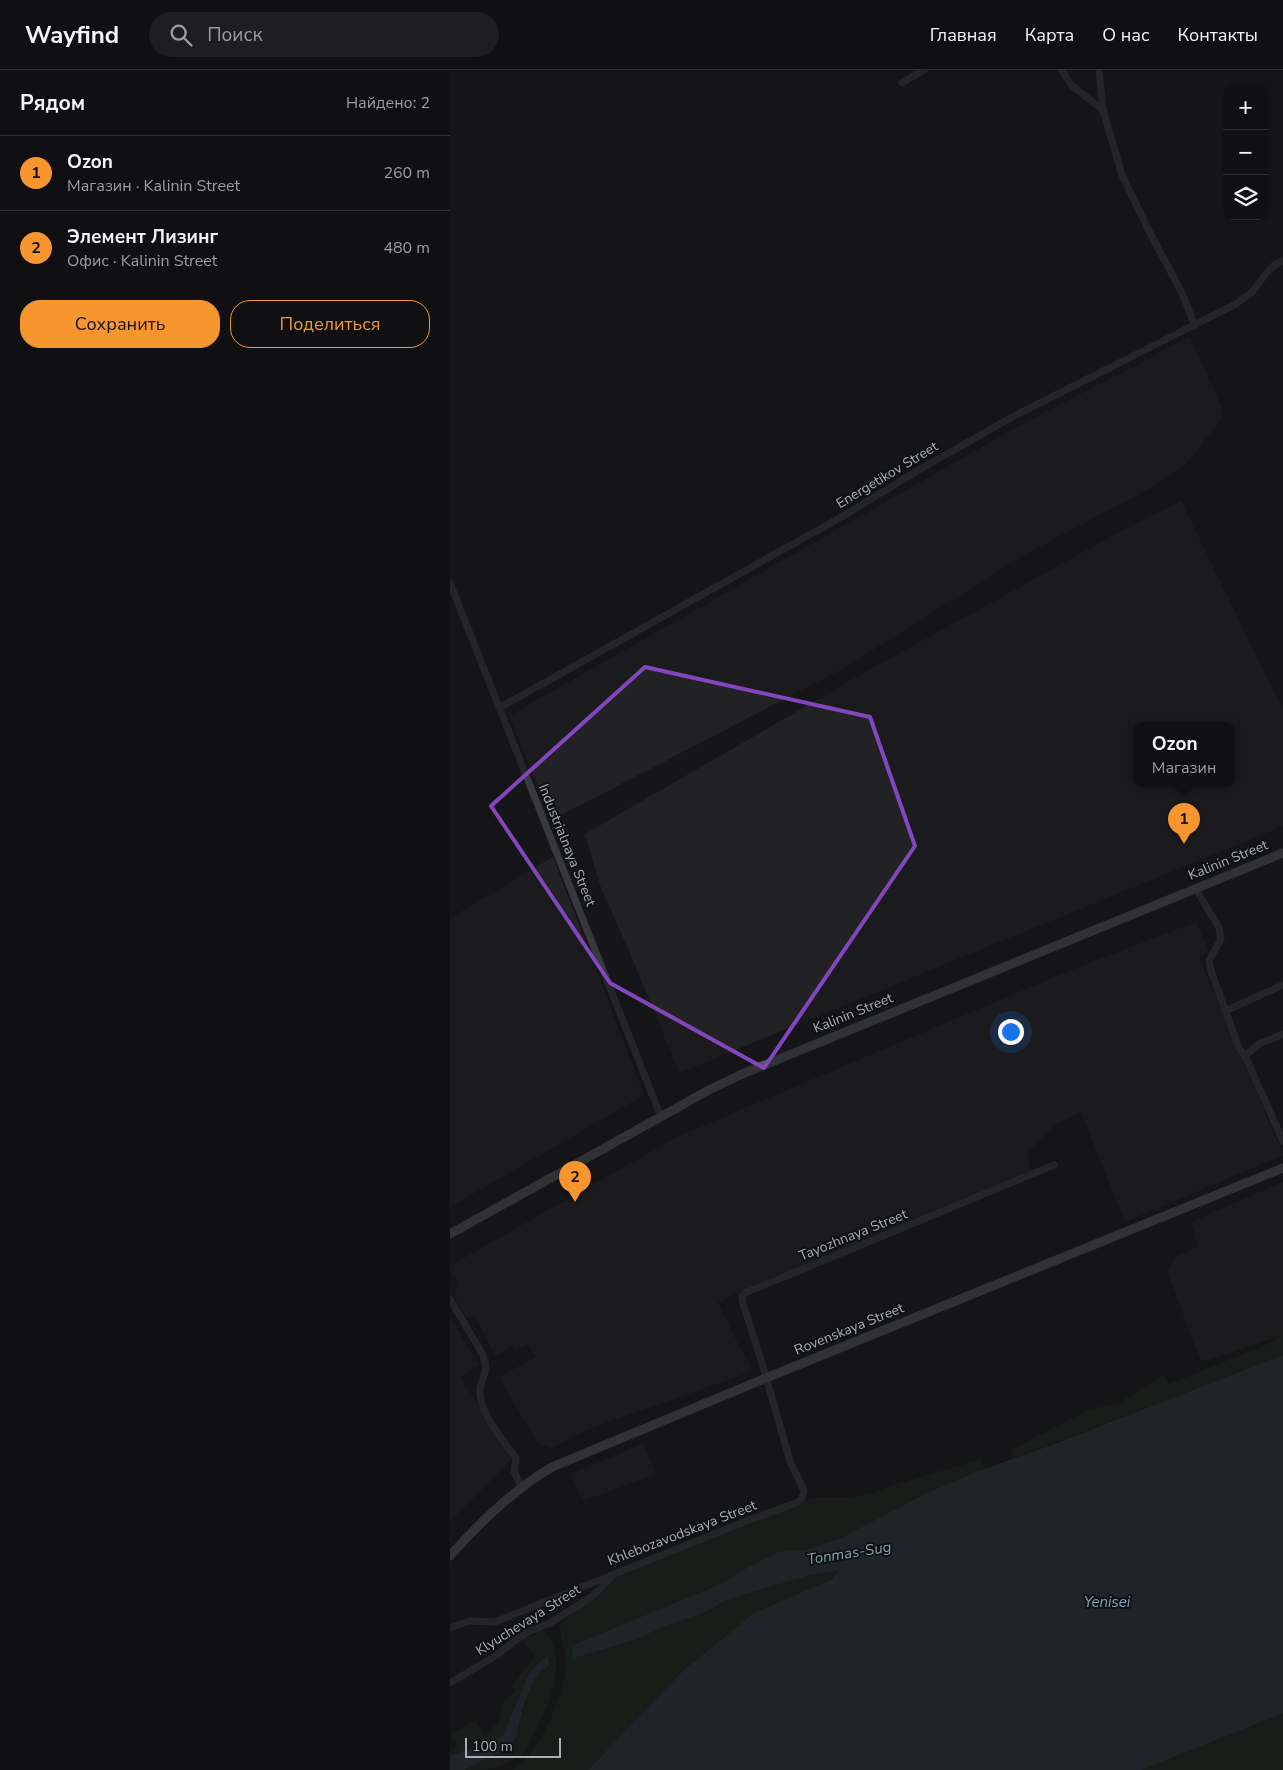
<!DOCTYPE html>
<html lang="ru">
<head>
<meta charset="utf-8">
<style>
  body { margin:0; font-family:"Nunito Sans",sans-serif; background:#1e1e20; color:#f1f3f6 }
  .controls { position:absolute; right:15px; top:15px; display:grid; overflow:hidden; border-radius:10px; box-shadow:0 1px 4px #0004 }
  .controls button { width:45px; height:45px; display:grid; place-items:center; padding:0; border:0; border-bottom:1px solid #303032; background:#101012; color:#f1f3f6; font:25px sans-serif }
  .scale { position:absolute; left:15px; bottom:12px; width:96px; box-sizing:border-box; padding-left:5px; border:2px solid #a7afb8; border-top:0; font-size:14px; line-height:18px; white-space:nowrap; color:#a7afb8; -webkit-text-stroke:4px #111113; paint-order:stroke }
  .you { position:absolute; left:560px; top:961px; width:18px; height:18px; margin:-12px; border:4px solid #fff; border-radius:50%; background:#1a73e8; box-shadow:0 0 0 8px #1a73e833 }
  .badge { display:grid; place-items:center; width:32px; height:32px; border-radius:50%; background:#f7962f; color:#111; font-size:16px; font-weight:700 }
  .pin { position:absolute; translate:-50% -41px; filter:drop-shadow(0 1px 2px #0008) }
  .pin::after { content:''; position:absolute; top:26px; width:18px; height:15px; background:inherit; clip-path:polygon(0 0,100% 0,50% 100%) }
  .popup { position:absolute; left:683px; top:652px; width:102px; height:65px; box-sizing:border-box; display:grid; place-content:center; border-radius:10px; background:#101012; filter:drop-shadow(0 1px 4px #0005); font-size:16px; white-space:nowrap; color:#9c9d9f }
  .popup b { font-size:19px; color:#f1f3f6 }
  .popup::after { content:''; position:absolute; left:50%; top:100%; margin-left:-10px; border:10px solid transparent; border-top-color:#101012 }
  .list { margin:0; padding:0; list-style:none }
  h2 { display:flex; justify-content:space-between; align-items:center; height:65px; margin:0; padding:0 20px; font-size:21px }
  h2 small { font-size:16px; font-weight:400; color:#9c9d9f }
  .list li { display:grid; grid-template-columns:32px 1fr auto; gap:15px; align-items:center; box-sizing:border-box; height:75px; padding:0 20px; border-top:1px solid #303032 }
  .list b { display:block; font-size:19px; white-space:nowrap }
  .list p { margin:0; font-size:16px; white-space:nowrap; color:#9c9d9f }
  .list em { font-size:16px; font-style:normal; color:#9c9d9f }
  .actions { display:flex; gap:10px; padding:15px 20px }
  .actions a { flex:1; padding:11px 0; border:1px solid #f7962f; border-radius:20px; text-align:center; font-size:18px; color:#f7962f }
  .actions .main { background:#f7962f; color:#111 }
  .icon { flex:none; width:28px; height:28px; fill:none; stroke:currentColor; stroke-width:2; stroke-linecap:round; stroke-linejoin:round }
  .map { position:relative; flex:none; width:833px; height:1700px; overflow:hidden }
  header { display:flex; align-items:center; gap:30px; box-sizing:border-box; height:70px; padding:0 25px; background:#101012; border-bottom:1px solid #303032 }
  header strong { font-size:24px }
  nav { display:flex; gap:28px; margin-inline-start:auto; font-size:18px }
  .search { width:350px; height:45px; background:#1e1e20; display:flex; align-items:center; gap:12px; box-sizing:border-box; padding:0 18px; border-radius:28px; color:#9c9d9f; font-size:19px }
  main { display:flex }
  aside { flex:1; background:#101012 }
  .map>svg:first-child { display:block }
</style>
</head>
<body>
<header>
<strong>Wayfind</strong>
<div class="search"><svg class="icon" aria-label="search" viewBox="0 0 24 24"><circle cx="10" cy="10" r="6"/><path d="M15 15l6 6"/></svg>Поиск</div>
<nav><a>Главная</a><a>Карта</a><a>О нас</a><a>Контакты</a></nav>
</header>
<main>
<aside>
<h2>Рядом<small>Найдено: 2</small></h2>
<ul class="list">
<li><span class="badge">1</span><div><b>Ozon</b><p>Магазин · Kalinin Street</p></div><em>260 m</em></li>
<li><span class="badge">2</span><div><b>Элемент Лизинг</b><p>Офис · Kalinin Street</p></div><em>480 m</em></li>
</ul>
<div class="actions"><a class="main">Сохранить</a><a>Поделиться</a></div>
</aside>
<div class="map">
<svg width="833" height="1700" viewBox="0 0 833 1700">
  <rect width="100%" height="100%" fill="#161618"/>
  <!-- built -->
  <path fill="#222225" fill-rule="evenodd" d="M740,267L771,336L772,348L736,394L700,418L574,485L394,598L102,750L59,646L578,351Z
    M731,431L833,640V756L229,1003L183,890L151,818L135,764L403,609L688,452ZM686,655H782V713H686Z
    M103,787L194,1025L0,1137V848Z
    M746,852L759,881L749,888L833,1085L675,1152L631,1042L608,1053L577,1082L580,1101L314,1211L268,1232L285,1268L303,1301L138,1359L101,1378L87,1372L49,1307L86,1287L78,1274L66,1280L62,1277L45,1286L25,1246L16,1247L5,1226L8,1214L0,1200V1196L229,1066L614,903Z
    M833,1112V1265L758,1290H750L717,1201L726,1187L748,1176L741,1152Z
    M0,1247L29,1295L10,1307L62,1389L0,1451Z
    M193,1374L206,1404L133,1431L121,1404Z"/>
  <!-- green -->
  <path fill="#1e261e" d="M833,1265V1285L562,1389L561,1380L636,1341L671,1332L714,1305L719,1314L816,1275Z
    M530,1390L535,1399L475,1424L389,1469L355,1480L328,1482L297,1498L271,1514L121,1576L125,1588L184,1570L218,1555L258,1541L275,1530L360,1505L389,1501L383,1509L304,1543L234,1600L138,1700H62C89,1688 115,1623 116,1594C116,1581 111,1569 110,1556L125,1541L154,1521L166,1507L354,1431L372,1427L396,1428L419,1424L447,1414Z
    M91,1561L96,1562C118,1592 100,1630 86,1660C81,1670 76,1682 66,1688C51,1699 33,1700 15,1700L28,1694L64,1671C73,1647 75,1621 91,1601L90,1591L84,1597L71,1620L57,1659L53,1665L35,1674L0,1686V1680L8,1677L0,1664L25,1651L34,1663L47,1655L55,1628L66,1622L62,1615L85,1586L73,1570Z
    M833,1643V1700H691Z"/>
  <!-- water -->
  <path fill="#2b373c" d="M833,1285V1643L691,1700H138L234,1600L304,1543L383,1509L388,1501L360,1505L275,1530L258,1541L218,1555L184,1570L124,1588L121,1576L271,1514L297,1498L328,1482L355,1480L389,1469L475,1424L524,1403L604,1374Z
    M97,1586L100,1595L91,1601L84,1610L73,1637L67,1663L64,1671L58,1677L15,1700H0V1686L35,1674L53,1665L77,1608L84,1597Z"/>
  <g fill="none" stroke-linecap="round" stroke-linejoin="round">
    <!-- minor -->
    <path stroke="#37393d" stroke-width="7" d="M612,0L621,15L653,40
      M649,0L653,40L672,105L700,163L732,223L745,256
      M452,13L474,0
      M0,513L211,1047
      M49,638L395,445L472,398L564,346L786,234C791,230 798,226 802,222C812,211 818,195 833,191
      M746,819L769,858L771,869L759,890L761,901L789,978L795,986L833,1071
      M775,941L833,915
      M795,986L809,974L833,964
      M0,1229L33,1285C40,1304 30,1307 30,1323C30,1343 55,1373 66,1388L64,1401L71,1417
      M0,1558L19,1551L45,1552L299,1450L346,1433L351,1430L354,1421L340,1391L314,1300L292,1230V1226L295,1223L604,1095
      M0,1613L47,1585L63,1572L78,1562L100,1553L138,1529L149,1520L163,1505"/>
    <!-- major -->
    <path stroke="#52565c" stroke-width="9" d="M0,1164L259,1020L290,1005L833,783
      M0,1486C30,1452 63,1420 102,1397L316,1308L833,1098"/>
  </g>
  <!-- marked area -->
  <path d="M0 0H833V1700H0ZM195,597L420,647L465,776L314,998L160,913L41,736Z" fill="#161618" fill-opacity=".55" fill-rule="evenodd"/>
  <path fill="none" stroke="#8446be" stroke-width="4" stroke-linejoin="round" d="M195,597L420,647L465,776L314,998L160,913L41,736Z"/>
  <g text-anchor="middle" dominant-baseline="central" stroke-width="4" stroke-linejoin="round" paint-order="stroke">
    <!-- street labels -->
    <g font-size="14" fill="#a7afb8" stroke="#111113">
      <text transform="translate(437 405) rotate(-31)">Energetikov Street</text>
      <text transform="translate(117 775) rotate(68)">Industrialnaya Street</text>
      <text transform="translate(778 790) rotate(-22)">Kalinin Street</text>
      <text transform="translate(403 943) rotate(-22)">Kalinin Street</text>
      <text transform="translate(403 1165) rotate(-22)">Tayozhnaya Street</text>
      <text transform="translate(399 1259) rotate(-22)">Rovenskaya Street</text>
      <text transform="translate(232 1463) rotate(-21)">Khlebozavodskaya Street</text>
      <text transform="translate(78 1550) rotate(-32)">Klyuchevaya Street</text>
    </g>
    <!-- water labels -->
    <g font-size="15" font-style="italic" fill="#7da3b4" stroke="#111113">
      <text transform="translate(399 1483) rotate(-9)">Tonmas-Sug</text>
      <text x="657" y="1532">Yenisei</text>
    </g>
  </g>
</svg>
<div class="controls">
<button>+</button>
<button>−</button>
<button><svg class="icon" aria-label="layers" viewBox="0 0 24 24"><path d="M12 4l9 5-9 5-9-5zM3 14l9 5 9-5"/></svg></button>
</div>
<div class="scale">100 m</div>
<div class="you"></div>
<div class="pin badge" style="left:734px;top:774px">1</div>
<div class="popup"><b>Ozon</b>Магазин</div>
<div class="pin badge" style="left:125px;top:1132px">2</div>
</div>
</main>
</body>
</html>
